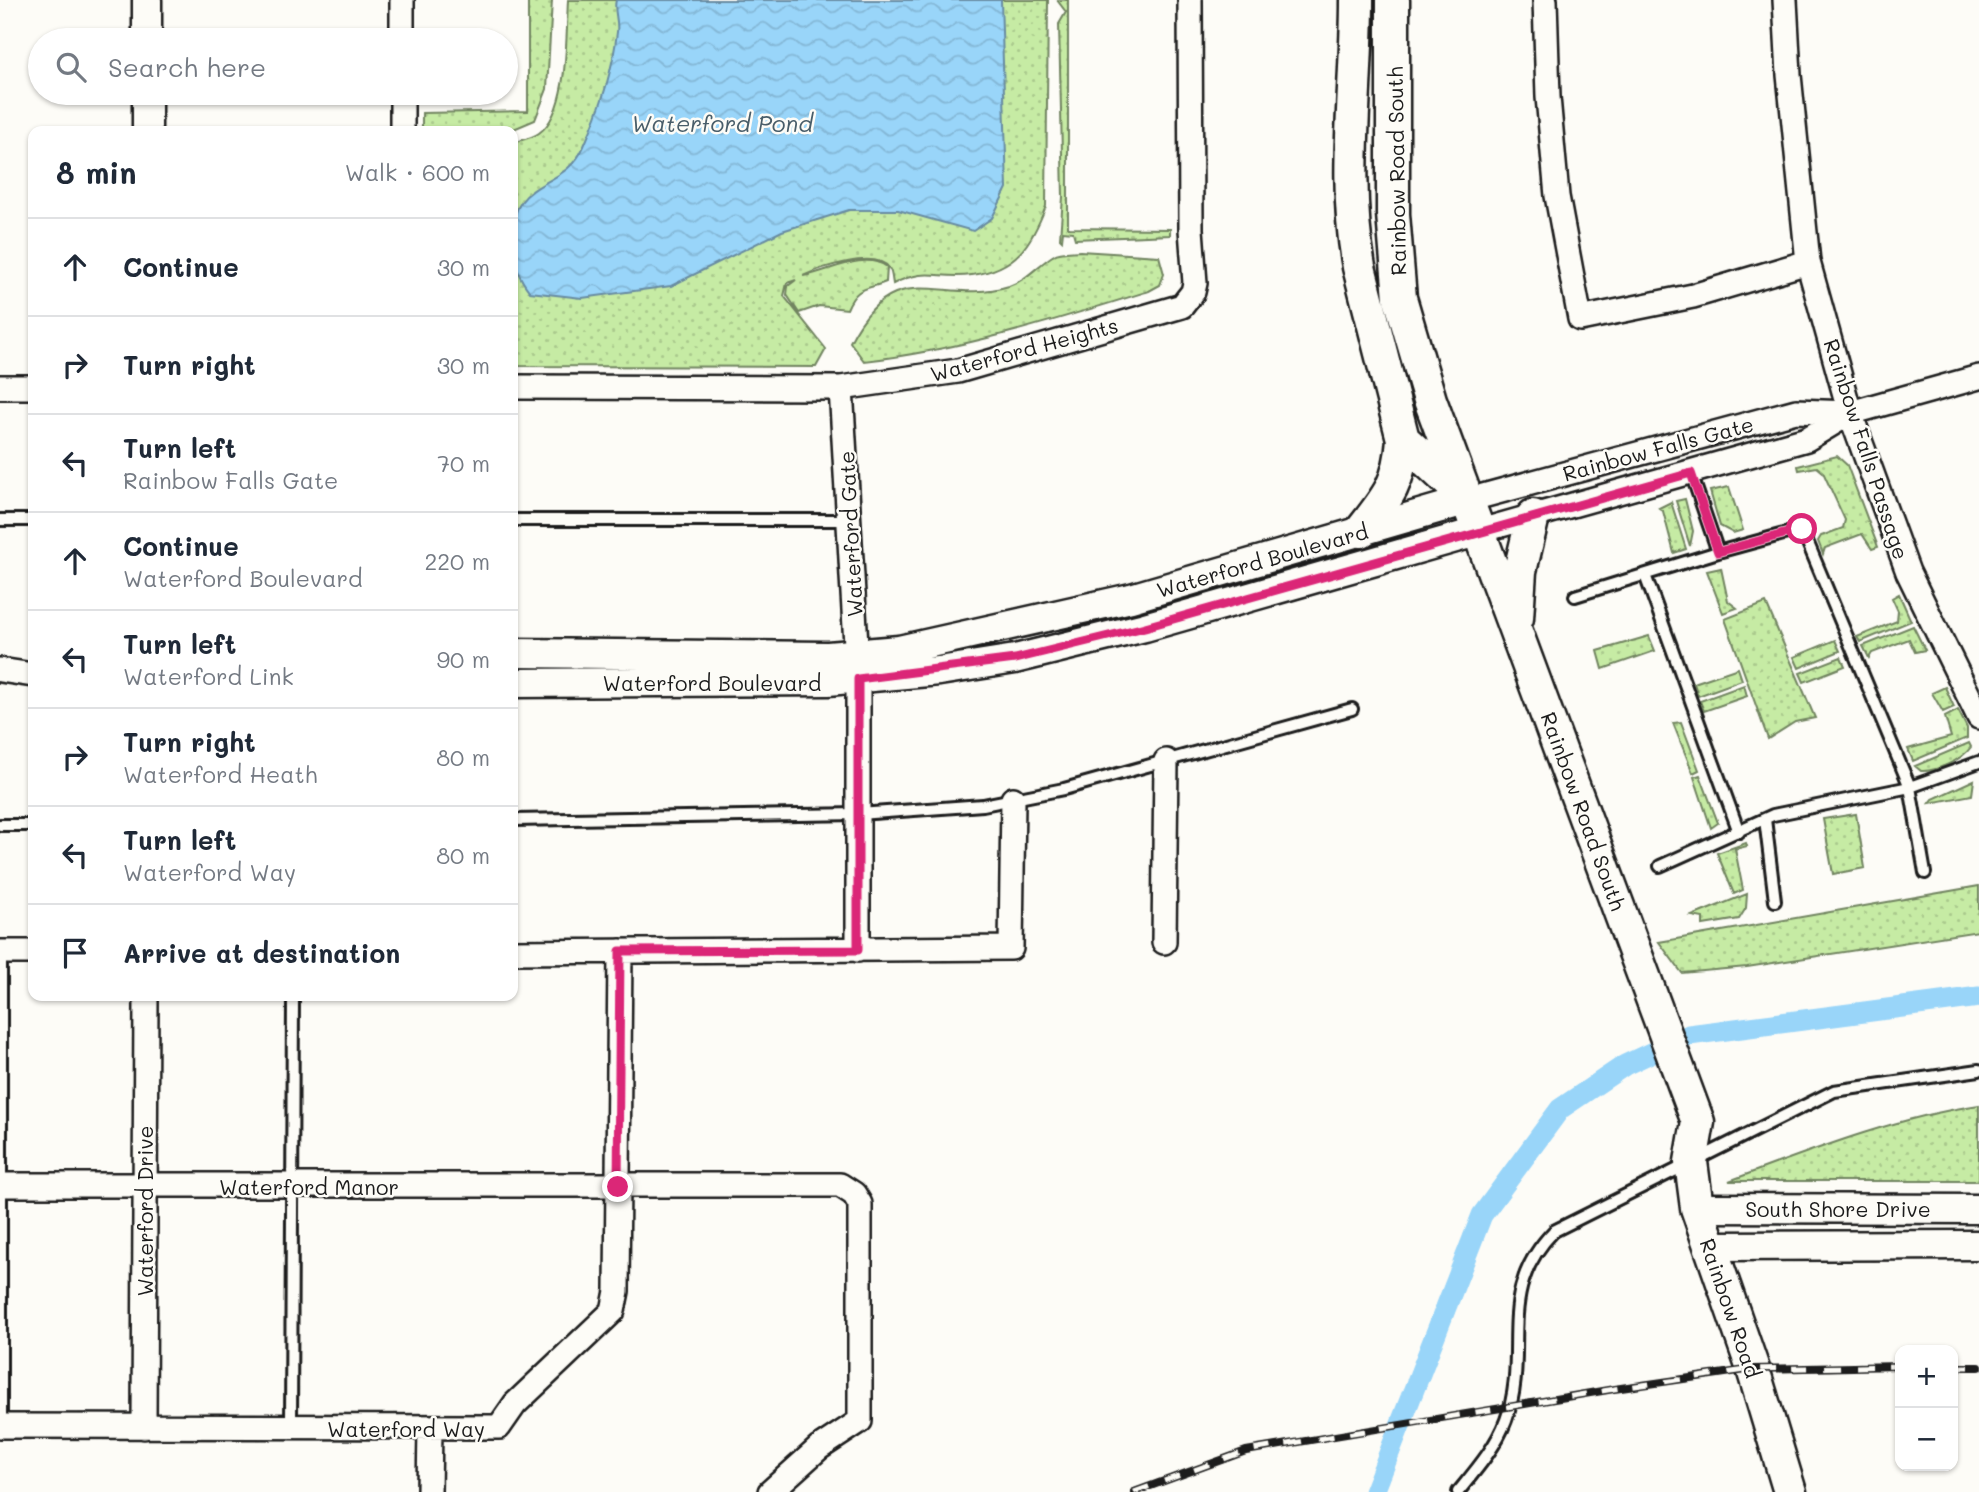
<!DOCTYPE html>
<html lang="en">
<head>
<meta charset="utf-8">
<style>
  body { margin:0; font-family:Mali,sans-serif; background:#f2f2f3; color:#1f2937 }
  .controls { position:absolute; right:21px; bottom:21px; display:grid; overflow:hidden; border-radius:14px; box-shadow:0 2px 5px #0004 }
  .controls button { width:63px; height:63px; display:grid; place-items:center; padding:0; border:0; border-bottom:2px solid #e0e1e3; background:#fff; color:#1f2937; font:35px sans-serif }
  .stop { position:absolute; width:21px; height:21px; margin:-16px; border:5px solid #db2777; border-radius:50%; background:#fff }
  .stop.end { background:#db2777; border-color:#fff; box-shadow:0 2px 7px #0008 }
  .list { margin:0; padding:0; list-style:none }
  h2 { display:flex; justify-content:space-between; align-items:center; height:91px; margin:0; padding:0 28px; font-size:30px }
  h2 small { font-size:23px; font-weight:400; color:#747a83 }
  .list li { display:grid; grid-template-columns:46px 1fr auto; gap:21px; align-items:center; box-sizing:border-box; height:98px; padding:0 28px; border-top:2px solid #e0e1e3 }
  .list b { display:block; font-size:26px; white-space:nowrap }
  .list p { margin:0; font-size:23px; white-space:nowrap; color:#747a83 }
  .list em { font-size:23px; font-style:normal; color:#747a83 }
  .icon { flex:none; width:38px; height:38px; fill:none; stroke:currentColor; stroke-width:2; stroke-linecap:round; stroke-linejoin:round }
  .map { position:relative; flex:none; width:1979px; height:1492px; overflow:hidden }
  .search { position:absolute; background:#fff; box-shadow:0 2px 5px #0004; left:28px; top:28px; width:490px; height:77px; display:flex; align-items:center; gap:18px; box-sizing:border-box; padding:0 24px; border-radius:38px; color:#747a83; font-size:26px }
  .panel { position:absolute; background:#fff; box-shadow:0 2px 5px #0004; left:28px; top:126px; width:490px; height:875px; border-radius:14px }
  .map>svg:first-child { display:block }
</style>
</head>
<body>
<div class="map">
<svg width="1979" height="1492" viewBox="0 0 1979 1492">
  <defs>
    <pattern id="green-dots" width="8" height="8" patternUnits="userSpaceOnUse" patternTransform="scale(1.75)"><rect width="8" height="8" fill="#c6eba4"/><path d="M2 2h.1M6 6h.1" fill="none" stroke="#aac98d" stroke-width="1.8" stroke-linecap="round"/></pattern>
    <pattern id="water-waves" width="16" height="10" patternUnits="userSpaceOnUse" patternTransform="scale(1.75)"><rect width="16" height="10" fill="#99d5f9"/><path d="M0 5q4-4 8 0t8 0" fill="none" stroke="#83b6d5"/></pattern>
  </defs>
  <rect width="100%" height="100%" fill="#fdfcf7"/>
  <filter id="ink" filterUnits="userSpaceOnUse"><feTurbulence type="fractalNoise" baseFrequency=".0143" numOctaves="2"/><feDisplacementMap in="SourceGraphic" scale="14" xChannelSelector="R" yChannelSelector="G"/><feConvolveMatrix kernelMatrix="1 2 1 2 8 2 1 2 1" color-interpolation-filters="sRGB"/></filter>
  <g filter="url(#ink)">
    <!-- green -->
    <path fill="url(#green-dots)" stroke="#718460" stroke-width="2" d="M528,0H552L547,89L535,120L509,131H422V113L528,111Z
      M568,0H1048L1046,206C1031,245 1016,269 972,275C938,280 928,266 893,284C892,279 892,272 889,268C876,249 820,268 803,276C826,273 864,250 887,267L886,282C867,290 857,285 847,309L819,306L799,313L787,295L788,286L796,280L787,283L784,296L826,349L816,367L513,366V143C521,140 532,138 539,133C569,112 566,34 568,0Z
      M1057,0H1068V228L1170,229V235L1075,239L1073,232L1063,231L1062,240L1060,238L1063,197L1059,24L1066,12Z
      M1080,251L1159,256L1164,274L1160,285L1149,291C1056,320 961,350 864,361L850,342C896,253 941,307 1009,286C1027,280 1039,264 1054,255C1060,251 1073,252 1080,251Z
      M1837,456L1847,465L1878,547L1872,549L1862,534L1825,548L1823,554L1818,541L1821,536L1843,528L1845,520L1823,472L1817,467L1799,470L1798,466Z
      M1729,487L1743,530L1733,533L1720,526L1710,491Z
      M1685,499L1693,531L1690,546L1676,501Z
      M1671,502L1686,549L1674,553L1663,511L1659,508Z
      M1721,568L1728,601L1737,608L1723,613L1707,571Z
      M1899,594L1911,621L1860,642L1857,637L1897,621L1898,611L1892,598Z
      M1766,603L1815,718L1795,722L1768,739L1725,619Z
      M1913,626L1925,650L1915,652L1909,639L1872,653L1869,658L1863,646Z
      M1649,636L1655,651L1603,669L1598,651Z
      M1835,640L1840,651L1799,668L1794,657Z
      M1841,657L1845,666L1804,682L1800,673Z
      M1738,668L1742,680L1698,696L1694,683Z
      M1744,685L1747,696L1704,711L1700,701Z
      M1945,687L1954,707L1943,712L1932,693Z
      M1958,710L1967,728V738L1913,761L1908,749L1951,737L1945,717Z
      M1681,722L1699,770L1693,773L1673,723Z
      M1969,743L1971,747C1962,760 1936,772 1921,771L1915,766Z
      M1700,775L1718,823L1711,828L1694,777Z
      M1974,780L1972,795L1930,803L1933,799Z
      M1856,814L1865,868L1833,874L1823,819Z
      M1746,843L1747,846L1735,849L1743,890L1734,894L1717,853Z
      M1979,886V931L1747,967L1682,973L1659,942Z
      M1747,894L1746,908L1739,919L1703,925V918L1692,916Z
      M1979,1105V1181H1729C1810,1151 1893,1118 1979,1105Z"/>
    <!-- water -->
    <path fill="url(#water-waves)" stroke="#678ba1" stroke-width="2" d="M616,0H1001L1007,188L992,218L973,231L898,210H849L782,231L671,286L582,298L530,292C516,274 516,266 513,243C507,175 564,193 584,146C599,112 613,69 617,32C619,21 613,10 616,0Z"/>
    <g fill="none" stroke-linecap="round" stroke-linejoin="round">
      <!-- canal -->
      <path stroke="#99d5f9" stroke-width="21" d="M1374,1492L1482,1215L1560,1109L1625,1065L1689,1035L1979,997"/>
      <!-- service casing -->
      <g stroke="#1c1c1c" stroke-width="16">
        <path id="service" d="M0,520H33
          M513,520H850
          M1718,552L1802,529L1910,787L1925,873
          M1645,575L1739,832
          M1575,596L1718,552L1691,473
          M1765,819L1775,901
          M513,820L859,814L983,805L1064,789L1352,709
          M0,825H33
          M1660,866L1773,815L1910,787L1979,762
          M1,952V1426
          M291,1427L293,996
          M1458,1492C1476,1470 1496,1447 1506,1420C1531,1352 1493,1293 1554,1231L1834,1091L1979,1070"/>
      </g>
      <!-- minor casing -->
      <g stroke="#1c1c1c" stroke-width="28">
        <path id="minor" d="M1545,0L1548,97L1557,196L1580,319L1693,296L1808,262
          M1785,0L1789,75L1808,262L1850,413L1908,572L1979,717
          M402,40V0
          M402,131V93
          M0,387H33
          M513,387L841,388L958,371L1182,306L1193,292L1195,283L1191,229L1190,0
          M841,388L858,679V950
          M1468,500L1796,411L1850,413
          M1480,531L1807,439L1850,413L1979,377
          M0,670L33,675
          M1164,942L1166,761
          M0,952H33
          M513,952L1011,948L1013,799
          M0,1185H840L854,1194L860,1204V1421L819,1448L770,1492
          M0,1426L499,1427L515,1404L613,1311L617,1291L620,951
          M144,1427L146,996
          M429,1492L430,1428"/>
      </g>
      <!-- tertiary casing -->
      <g stroke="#1c1c1c" stroke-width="33">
        <path id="tertiary" d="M147,0V40
          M147,93V131
          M513,653L828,656L899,650L1131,598L1468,500
          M513,683L828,681L939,671L1015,659L1145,627L1480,531
          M1697,1208L1979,1209
          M1709,1246L1979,1245"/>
      </g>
      <!-- secondary casing -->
      <g stroke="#1c1c1c" stroke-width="37">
        <path id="secondary" d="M1357,0C1357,89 1343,180 1359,267L1403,439L1462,494
          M1393,0V214L1400,298L1430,400L1698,1122L1691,1162L1697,1208L1753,1369L1790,1492
          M1361,531C1388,497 1400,483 1403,439
          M1517,618L1520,571L1533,516"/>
      </g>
      <!-- service -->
      <use href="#service" stroke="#fdfcf7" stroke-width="10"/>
      <!-- minor -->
      <use href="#minor" stroke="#fdfcf7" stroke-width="23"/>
      <!-- tertiary -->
      <use href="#tertiary" stroke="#fdfcf7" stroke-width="28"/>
      <!-- secondary -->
      <use href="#secondary" stroke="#fdfcf7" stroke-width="32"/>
      <!-- rail casing -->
      <g stroke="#1c1c1c" stroke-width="8">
        <path id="rail" d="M1953,1367H1979
          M1134,1492L1246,1451L1614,1389L1753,1369L1900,1366"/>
      </g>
      <!-- rail -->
      <use href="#rail" stroke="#fdfcf7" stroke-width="5" stroke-dasharray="16" stroke-linecap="butt"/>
    </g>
  </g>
  <g fill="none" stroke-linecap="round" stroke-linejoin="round" filter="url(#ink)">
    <!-- route -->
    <path stroke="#db2777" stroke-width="9" d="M618,1187L620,951L858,950V679L1015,659L1145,627L1691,473L1718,552L1802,529"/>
  </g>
  <g text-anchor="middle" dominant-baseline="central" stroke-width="5" stroke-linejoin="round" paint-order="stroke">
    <!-- street labels -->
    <g font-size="21" fill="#1c1c1c" stroke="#fdfcf7">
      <text transform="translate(1396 171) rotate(-91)">Rainbow Road South</text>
      <text transform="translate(1024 349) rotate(-15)">Waterford Heights</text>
      <text transform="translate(1658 448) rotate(-15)">Rainbow Falls Gate</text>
      <text transform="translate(1867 449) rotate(72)">Rainbow Falls Passage</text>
      <text transform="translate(850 534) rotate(-93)">Waterford Gate</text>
      <text transform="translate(1262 560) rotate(-16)">Waterford Boulevard</text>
      <text x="712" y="682">Waterford Boulevard</text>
      <text transform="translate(1584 811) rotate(70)">Rainbow Road South</text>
      <text x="309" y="1186">Waterford Manor</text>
      <text x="1838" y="1208">South Shore Drive</text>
      <text transform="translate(144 1211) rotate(-90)">Waterford Drive</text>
      <text transform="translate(1731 1308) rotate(71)">Rainbow Road</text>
      <text x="406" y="1428">Waterford Way</text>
    </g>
    <!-- water labels -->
    <g font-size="23" font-style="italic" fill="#485d69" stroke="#fdfcf7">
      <text x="722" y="123">Waterford Pond</text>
    </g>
  </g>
</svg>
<div class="controls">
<button>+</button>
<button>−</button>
</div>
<div class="stop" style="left:1802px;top:529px"></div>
<div class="stop end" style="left:618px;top:1187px"></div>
<div class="search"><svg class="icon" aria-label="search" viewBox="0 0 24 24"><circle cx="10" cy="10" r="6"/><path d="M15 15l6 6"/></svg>Search here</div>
<section class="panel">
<h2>8 min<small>Walk · 600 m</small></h2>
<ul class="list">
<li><svg class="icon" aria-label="ahead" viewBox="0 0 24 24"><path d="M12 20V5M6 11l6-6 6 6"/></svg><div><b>Continue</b></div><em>30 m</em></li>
<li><svg class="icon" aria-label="right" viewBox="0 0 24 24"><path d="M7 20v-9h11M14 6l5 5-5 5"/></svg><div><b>Turn right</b></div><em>30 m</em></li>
<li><svg class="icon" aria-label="left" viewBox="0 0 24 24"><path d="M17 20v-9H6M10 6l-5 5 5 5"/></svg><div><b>Turn left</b><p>Rainbow Falls Gate</p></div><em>70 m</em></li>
<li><svg class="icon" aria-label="ahead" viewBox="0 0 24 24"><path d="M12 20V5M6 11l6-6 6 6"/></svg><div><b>Continue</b><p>Waterford Boulevard</p></div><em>220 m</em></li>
<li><svg class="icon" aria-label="left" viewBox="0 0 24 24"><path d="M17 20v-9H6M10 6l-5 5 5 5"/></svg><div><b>Turn left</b><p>Waterford Link</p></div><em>90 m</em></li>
<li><svg class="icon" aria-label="right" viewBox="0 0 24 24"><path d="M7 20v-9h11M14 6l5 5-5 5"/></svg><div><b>Turn right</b><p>Waterford Heath</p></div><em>80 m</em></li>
<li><svg class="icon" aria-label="left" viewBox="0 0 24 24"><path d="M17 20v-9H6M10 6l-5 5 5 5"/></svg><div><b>Turn left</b><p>Waterford Way</p></div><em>80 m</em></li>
<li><svg class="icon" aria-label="arrive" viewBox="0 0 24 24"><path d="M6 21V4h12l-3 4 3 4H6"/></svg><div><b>Arrive at destination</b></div></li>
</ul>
</section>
</div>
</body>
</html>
